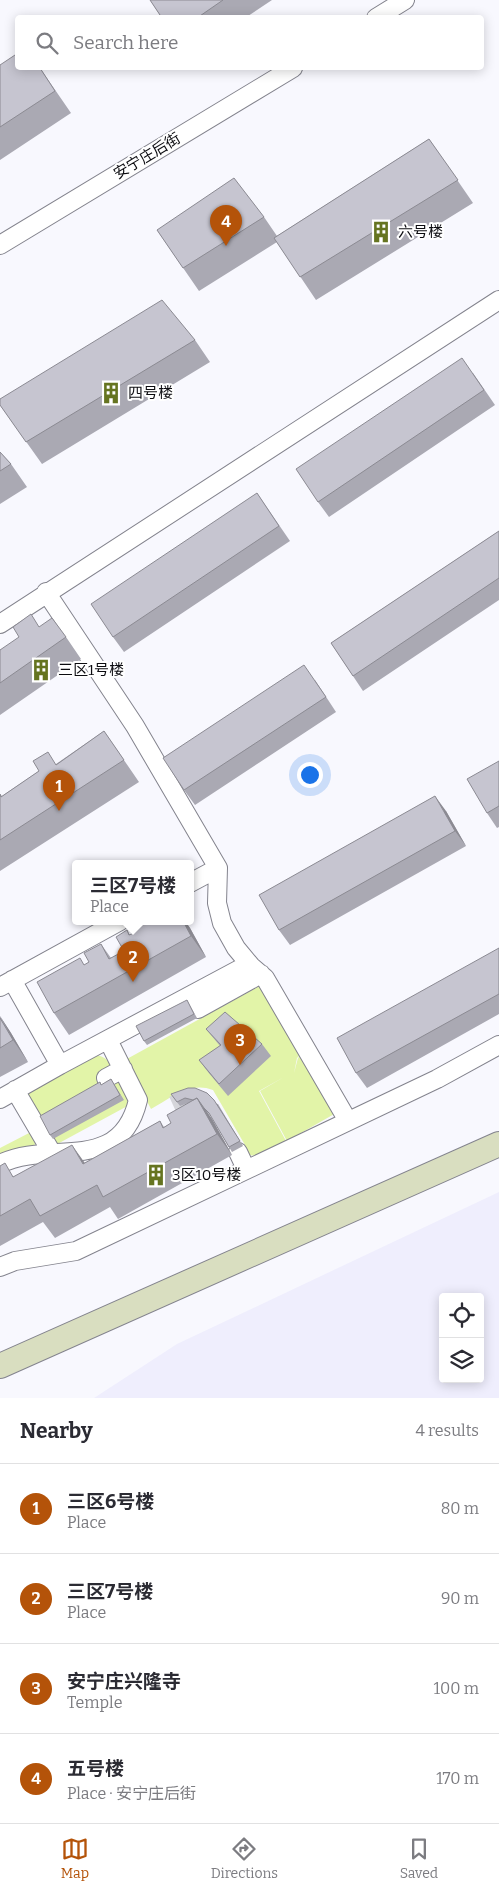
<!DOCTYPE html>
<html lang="en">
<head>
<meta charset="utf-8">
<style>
  body { margin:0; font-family:Bitter,"Noto Sans SC",serif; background:#f2f2f3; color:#2b2b33 }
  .controls { position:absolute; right:15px; bottom:15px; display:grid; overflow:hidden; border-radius:5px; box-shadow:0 2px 12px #0003 }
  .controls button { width:45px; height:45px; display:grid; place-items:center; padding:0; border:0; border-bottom:1px solid #e1e1e2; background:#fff; color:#2b2b33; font:25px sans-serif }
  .you { position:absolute; left:309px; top:774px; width:18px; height:18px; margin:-12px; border:4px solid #fff; border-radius:50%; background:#1a73e8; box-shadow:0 0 0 8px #1a73e833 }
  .badge { display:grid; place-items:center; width:32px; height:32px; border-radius:50%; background:#b45309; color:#fff; font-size:16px; font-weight:700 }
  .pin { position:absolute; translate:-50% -41px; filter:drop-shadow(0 1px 2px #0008) }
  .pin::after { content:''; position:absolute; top:26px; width:18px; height:15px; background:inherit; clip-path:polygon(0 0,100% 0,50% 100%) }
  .popup { position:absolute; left:72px; top:860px; width:122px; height:65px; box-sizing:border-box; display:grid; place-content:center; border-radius:5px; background:#fff; filter:drop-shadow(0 1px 4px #0005); font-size:16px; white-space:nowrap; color:#7c7c81 }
  .popup b { font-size:19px; color:#2b2b33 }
  .popup::after { content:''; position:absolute; left:50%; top:100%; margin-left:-10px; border:10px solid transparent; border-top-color:#fff }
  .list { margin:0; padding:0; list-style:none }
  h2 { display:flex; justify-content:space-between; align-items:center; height:65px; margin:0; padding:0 20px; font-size:21px }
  h2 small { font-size:16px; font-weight:400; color:#7c7c81 }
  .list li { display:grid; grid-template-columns:32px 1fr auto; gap:15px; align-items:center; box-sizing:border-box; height:90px; padding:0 20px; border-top:1px solid #e1e1e2 }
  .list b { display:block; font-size:19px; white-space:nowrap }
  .list p { margin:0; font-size:16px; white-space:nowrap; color:#7c7c81 }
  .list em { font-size:16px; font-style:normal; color:#7c7c81 }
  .icon { flex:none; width:28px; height:28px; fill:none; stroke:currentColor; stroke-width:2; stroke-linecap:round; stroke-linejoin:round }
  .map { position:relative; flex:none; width:499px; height:1398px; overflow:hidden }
  .search { position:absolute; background:#fff; box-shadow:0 2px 12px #0003; left:15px; right:15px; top:15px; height:55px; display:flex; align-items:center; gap:12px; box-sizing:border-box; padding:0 18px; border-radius:5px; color:#7c7c81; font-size:19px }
  .sheet { height:425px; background:#fff }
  nav { display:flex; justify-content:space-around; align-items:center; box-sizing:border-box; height:70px; border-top:1px solid #e1e1e2; background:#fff; font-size:14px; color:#7c7c81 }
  nav a { display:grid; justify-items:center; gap:2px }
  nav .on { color:#b45309 }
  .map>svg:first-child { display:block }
</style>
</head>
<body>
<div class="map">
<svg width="499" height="1398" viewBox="0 0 499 1398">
  <rect width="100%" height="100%" fill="#f8f8fe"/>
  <!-- built -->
  <path fill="#efeefd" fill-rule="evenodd" d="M499,1192V1398H94L177,1344ZM443,1297H480V1379H443Z"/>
  <!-- green -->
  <path fill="#e2f4a8" d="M265,983L303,1052L297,1058L294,1073L298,1058L303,1053L336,1113L287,1141L260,1091L284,1077L259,1091L286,1141C274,1147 251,1166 242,1148L245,1145L213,1090C190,1081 171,1098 151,1109L125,1060Z
    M90,1054C110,1056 109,1063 118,1078C123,1087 128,1095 133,1103L50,1148L23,1096Z
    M31,1132L36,1144L0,1160V1148Z"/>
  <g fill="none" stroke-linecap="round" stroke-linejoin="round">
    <!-- street-tunnel -->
    <path stroke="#d5d5da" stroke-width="18" stroke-dasharray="18 9" stroke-linecap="butt" d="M173,1105L186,1099L200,1100"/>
    <!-- street casing -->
    <g stroke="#83838d" stroke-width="20">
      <path id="street" d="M376,18L405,0
        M0,245L293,68
        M46,592L135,726L218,868L217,903L222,923L236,948L251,966L265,978L348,1121
        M0,624L499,300
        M190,883L218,868
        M0,987L120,921
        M198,1009L261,974
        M60,1065L249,964
        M106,1078L123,1069
        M15,1090L52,1153
        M0,1099L60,1065L12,980
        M238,1152L246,1169
        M0,1164C50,1139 120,1176 138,1100L108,1040
        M0,1267L15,1261L76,1251L437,1079L499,1045"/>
    </g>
    <!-- secondary casing -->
    <g stroke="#83838d" stroke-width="26">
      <path id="secondary" d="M0,1366L499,1144"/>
    </g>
    <!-- street -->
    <use href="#street" stroke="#fff" stroke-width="18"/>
    <!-- secondary -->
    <use href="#secondary" stroke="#d9dec0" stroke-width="24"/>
  </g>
  <!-- wall -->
  <path fill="#aaa9b3" d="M150,0H272L245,18H162Z
    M0,65L18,68H40L71,113L0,160Z
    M429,139L473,203L316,300L277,242L199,291L157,230L264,217L277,236Z
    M195,340L210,362L42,464L0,405Z
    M473,373L495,405L329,517L318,502Z
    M0,452L11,464L27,487L0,504Z
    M257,493L290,541L124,652L113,637Z
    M499,531V600L363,691L331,643Z
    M39,627L66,637L81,659L0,715V650Z
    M315,680L336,712L195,805L184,790Z
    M104,731L139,782L0,871V794L2,796L39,771L56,764Z
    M499,761V827L497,828L487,813Z
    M446,811L466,846L290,945L279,930Z
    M139,921H185L190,928L206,957L69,1035L54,1013L101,944L111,958L124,951L127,930L130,935L134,933Z
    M499,948V1014L367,1088L356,1073Z
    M187,1000L197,1018L147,1045L144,1041Z
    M0,1016L11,1033L28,1062L0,1077Z
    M206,1029L262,1044L271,1056L228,1096L208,1072L199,1060L220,1046Z
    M111,1079L124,1100L53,1139L50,1135L102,1085Z
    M171,1094L218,1104L243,1146L232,1152L211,1116L207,1112L212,1119L232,1155L118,1219L110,1207L55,1238L43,1222L0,1246V1166L14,1177L85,1163L160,1121L164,1127L171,1123L188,1103L180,1106Z"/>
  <!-- shaded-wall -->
  <path fill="#8b8a92" d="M435,796L446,811L466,846L455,831Z
    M183,921H185L190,928L206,957L191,936Z
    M0,1016L11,1033L28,1062L13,1040Z
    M197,1098L212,1119L232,1155L217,1134Z
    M72,1145L87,1166L83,1164Z"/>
  <!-- building -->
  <path fill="#c6c5d0" stroke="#8b8a92" d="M150,0H223L197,18H162Z
    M18,53V68H40L55,91L0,127V65Z
    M429,139L458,180L300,277L274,238Z
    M234,178L264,217L183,268L157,230Z
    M162,300L195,340L26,442L0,405V399Z
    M462,358L484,390L318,502L296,469Z
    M0,452L11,464L0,471Z
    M257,493L279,526L113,637L91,604Z
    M499,531V578L353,676L331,643Z
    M31,614L39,627L52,618L66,637L0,683V650L19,637L13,627Z
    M304,665L326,697L184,790L163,758Z
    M104,731L124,760L0,840V794L1,797L39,771L33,761L48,752L56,765Z
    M499,761V806L487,813L467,779Z
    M435,796L455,831L279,930L259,895Z
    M139,921H183L191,936L54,1013L37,982L80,958L84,965L89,962L84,953L101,944L109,959L124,951L116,937L127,930L129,935L134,933L130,926Z
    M499,948V994L356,1073L337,1038Z
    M187,1000L194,1014L144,1041L136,1026Z
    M225,1012L262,1044L219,1084L199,1060L221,1045L206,1029Z
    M0,1018L13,1040L0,1048Z
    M111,1079L120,1095L50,1135L40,1116L100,1082L101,1085Z
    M188,1088H195L207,1093L214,1100L240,1141L229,1147L209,1113L204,1108L197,1098L193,1100L185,1098L177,1102L171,1094Z
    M197,1098L217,1134L103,1197L97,1185L40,1216L30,1199L0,1216V1166L5,1163L13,1177L72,1145L83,1164L160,1121L163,1128L171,1123L167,1115Z"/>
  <!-- icons -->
  <defs>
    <g id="building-bare" transform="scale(1.725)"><path d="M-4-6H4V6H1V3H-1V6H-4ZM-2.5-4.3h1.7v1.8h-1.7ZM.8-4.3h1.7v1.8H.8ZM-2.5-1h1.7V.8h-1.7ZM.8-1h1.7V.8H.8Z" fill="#657420" stroke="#fff" stroke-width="2.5" paint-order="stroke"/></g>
  </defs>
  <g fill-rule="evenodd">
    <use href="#building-bare" x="381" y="232"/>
    <use href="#building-bare" x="111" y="393"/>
    <use href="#building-bare" x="41" y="670"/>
    <use href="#building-bare" x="156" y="1175"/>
  </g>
  <g text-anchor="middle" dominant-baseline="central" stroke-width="4" stroke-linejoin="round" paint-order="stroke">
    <!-- street labels -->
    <g font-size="15" fill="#0c0c10" stroke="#fff">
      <text transform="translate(147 156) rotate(-31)">安宁庄后街</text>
    </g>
    <!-- poi labels -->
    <g font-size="15" fill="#0c0c10" stroke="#fff" text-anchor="start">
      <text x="398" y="232">六号楼</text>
      <text x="128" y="393">四号楼</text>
      <text x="58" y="670">三区1号楼</text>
      <text x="172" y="1175">3区10号楼</text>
    </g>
  </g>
</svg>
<div class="controls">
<button><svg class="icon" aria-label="locate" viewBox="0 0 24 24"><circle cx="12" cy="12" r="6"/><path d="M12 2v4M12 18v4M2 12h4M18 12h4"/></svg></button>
<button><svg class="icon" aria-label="layers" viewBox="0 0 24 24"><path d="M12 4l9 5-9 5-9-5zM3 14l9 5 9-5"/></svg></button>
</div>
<div class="you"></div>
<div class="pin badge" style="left:59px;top:811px">1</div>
<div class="pin badge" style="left:133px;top:982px">2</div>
<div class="popup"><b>三区7号楼</b>Place</div>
<div class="pin badge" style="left:240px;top:1065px">3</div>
<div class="pin badge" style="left:226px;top:246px">4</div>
<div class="search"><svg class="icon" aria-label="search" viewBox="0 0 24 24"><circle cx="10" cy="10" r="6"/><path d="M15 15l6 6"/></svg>Search here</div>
</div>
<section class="sheet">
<h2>Nearby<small>4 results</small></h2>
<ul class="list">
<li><span class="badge">1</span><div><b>三区6号楼</b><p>Place</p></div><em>80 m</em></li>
<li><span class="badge">2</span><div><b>三区7号楼</b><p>Place</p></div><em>90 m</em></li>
<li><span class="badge">3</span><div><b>安宁庄兴隆寺</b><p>Temple</p></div><em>100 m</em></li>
<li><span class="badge">4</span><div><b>五号楼</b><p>Place · 安宁庄后街</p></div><em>170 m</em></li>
</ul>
</section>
<nav>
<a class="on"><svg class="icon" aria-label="map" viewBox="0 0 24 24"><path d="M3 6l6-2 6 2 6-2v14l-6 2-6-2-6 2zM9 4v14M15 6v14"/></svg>Map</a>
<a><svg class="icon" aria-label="directions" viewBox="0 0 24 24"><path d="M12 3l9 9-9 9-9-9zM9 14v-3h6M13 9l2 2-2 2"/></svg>Directions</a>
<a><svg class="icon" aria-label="saved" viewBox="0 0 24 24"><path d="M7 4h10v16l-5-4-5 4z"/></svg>Saved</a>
</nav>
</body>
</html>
